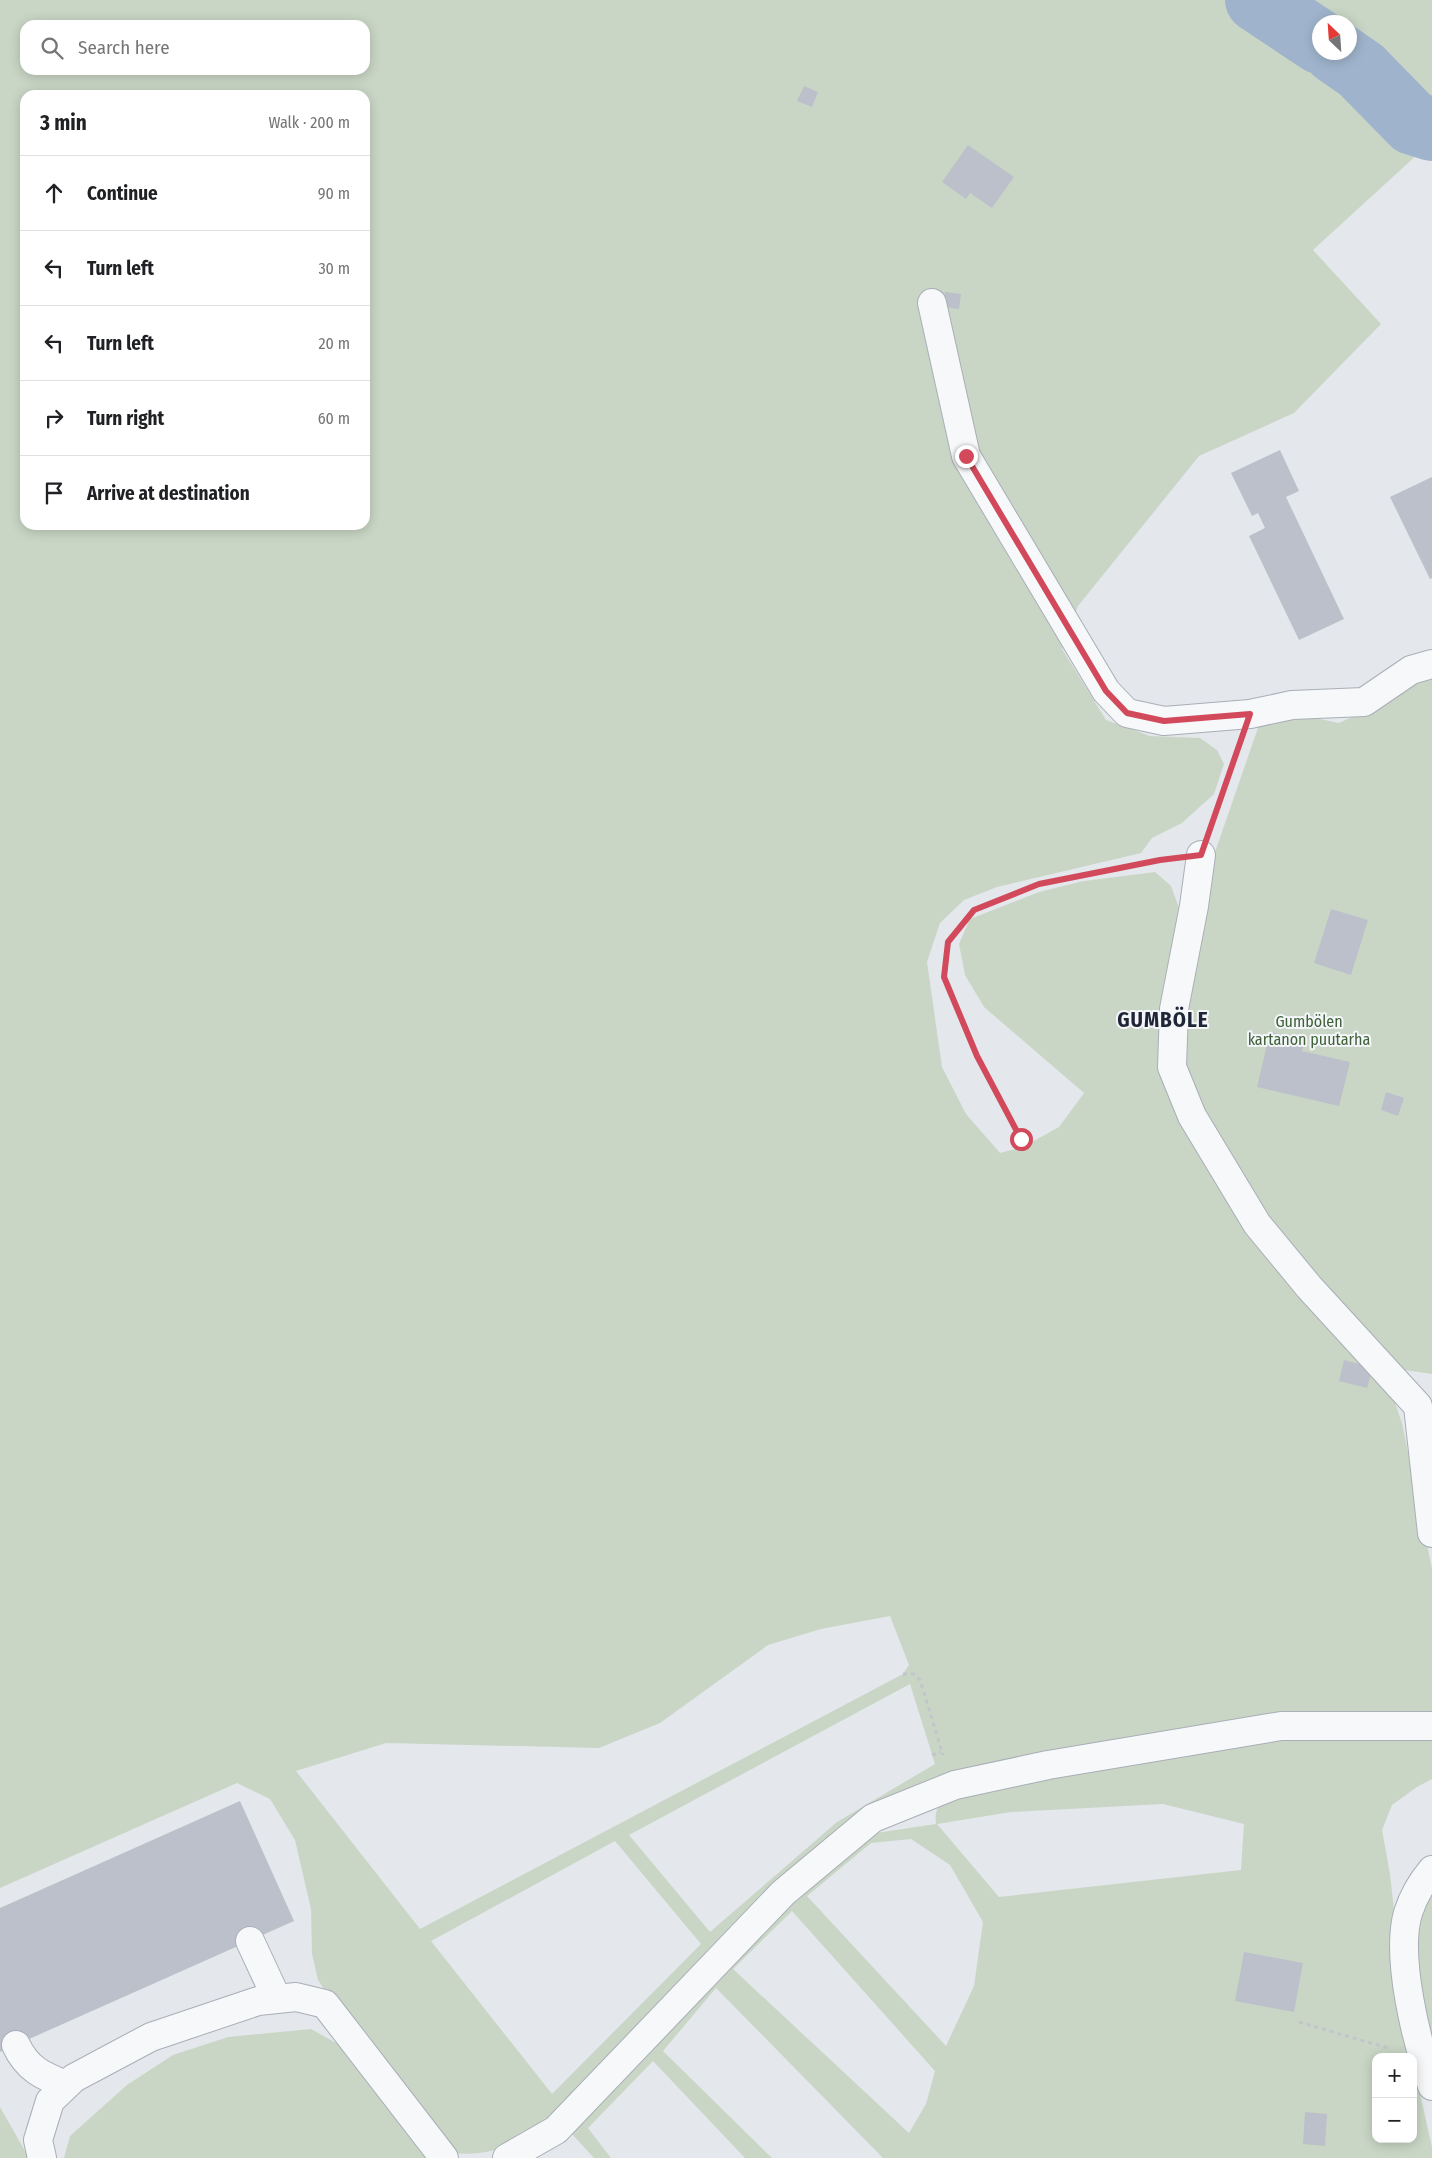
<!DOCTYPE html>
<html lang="en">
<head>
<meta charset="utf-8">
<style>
  body { margin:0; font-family:"Fira Sans Condensed",sans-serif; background:#f6f6f6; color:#202124 }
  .controls { position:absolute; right:15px; bottom:15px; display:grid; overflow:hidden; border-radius:10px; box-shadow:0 2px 12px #0003 }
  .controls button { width:45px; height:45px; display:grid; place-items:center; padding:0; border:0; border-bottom:1px solid #e0e0e0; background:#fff; color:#202124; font:25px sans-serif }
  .compass { position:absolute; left:1312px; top:15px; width:45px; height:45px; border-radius:50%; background:#fff; box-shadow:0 2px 12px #0003; rotate:335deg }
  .stop { position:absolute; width:15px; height:15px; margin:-11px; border:4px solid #d1495b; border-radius:50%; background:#fff }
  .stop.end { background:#d1495b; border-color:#fff; box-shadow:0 1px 5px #0008 }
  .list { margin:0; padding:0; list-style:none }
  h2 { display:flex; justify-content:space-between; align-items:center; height:65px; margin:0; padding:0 20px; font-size:21px }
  h2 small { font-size:16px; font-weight:400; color:#757577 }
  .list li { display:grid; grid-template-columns:32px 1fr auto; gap:15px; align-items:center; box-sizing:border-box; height:75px; padding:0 20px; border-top:1px solid #e0e0e0 }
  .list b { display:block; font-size:19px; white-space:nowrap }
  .list em { font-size:16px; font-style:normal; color:#757577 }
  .icon { flex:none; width:28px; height:28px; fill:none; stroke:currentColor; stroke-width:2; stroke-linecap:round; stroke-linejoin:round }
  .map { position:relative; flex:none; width:1432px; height:2158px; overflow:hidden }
  .search { position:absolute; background:#fff; box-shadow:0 2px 12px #0003; left:20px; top:20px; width:350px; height:55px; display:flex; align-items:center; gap:12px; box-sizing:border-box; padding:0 18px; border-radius:15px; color:#757577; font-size:19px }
  .panel { position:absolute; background:#fff; box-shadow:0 2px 12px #0003; left:20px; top:90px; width:350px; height:440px; border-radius:15px }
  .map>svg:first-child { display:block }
</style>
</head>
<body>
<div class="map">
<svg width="1432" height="2158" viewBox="0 0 1432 2158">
  <rect width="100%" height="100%" fill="#e4e7ec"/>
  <!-- green -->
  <path fill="#c9d6c5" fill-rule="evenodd" d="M0,0H1432V156L1419,153L1313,250L1381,324L1294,413L1199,456L1078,606L1062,649L1106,720L1150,736L1200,738L1217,750L1224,764L1214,794L1182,823L1152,838L1141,853L997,887L964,900L940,923L927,962L942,1067L966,1114L1000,1153L1023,1147L1059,1127L1084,1093L984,1007L965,975L959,944L970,919L1039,892L1084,881L1155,872L1171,886L1181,913L1213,858L1259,725L1305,716L1339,723L1376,706L1427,678H1432V1374L1398,1369L1387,1380L1402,1423L1432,1569V1716L893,1802L563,2110C528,2136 501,2158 454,2153L342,2017L318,1980L312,1954L311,1909L295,1840L270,1799L237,1783L0,1888ZM1320,22H1350V52H1320ZM25,25H365V70H25ZM25,95H365V525H25ZM890,1616L909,1665L903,1674L420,1929L296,1771L386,1743L599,1748L660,1723L768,1645L821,1629ZM910,1684L935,1764L837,1822L710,1932L629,1835ZM615,1841L701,1944L552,2094L431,1941Z
    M1416,1731L1432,1741V1779L1417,1787L1392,1805L1382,1830L1390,1874L1394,1910V1980L1412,2057H1376V2139H1413V2063L1432,2147V2158H883L716,1988L663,2051L772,2158H745L653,2061L588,2128L611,2158H594L572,2134L568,2126L766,1918L876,1833L936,1824C934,1809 939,1804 950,1796L1284,1734ZM1163,1804L1244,1824L1241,1870L999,1897L937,1824L1011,1812ZM911,1839L950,1865L983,1922L974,1986L946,2046L807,1896L871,1843ZM792,1911L935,2071L926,2104L909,2133L733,1969Z
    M1432,1880V2060L1409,1964L1416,1904Z
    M311,2029L347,2049L428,2158H64L70,2136L127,2085L173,2055L228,2037Z
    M0,2107L29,2158H0Z"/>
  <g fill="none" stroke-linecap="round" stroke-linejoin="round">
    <!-- river -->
    <path stroke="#9fb4cc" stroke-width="64" d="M1257,0L1320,42
      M1335,52L1361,70L1413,123L1432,129"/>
  </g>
  <!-- building -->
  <path fill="#bbc0ca" d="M804,86L818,92L812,107L797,101Z
    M968,145L1014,177L992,208L970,193L966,199L942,182Z
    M945,292L961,294L959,309L944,307Z
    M1280,450L1299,491L1286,497L1344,619L1299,640L1249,536L1265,528L1258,513L1252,516L1231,473Z
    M1432,477V578L1430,579L1390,497Z
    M1331,909L1368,920L1351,975L1314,963Z
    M1270,1032L1305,1040L1302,1051L1350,1062L1339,1106L1257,1087Z
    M1386,1092L1404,1098L1398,1116L1381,1110Z
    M1344,1360L1373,1368L1367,1388L1339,1381Z
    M240,1801L294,1921L0,2052V1908Z
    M1244,1952L1303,1963L1294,2012L1235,2001Z
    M1305,2112L1327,2114L1325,2146L1303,2144Z"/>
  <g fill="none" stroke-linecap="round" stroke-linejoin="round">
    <!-- minor casing -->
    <g stroke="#a9aeb7" stroke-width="30">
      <path id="minor" d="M932,303L966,456L1106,691L1127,713L1164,721L1250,714L1292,705L1364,702L1411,670L1432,664
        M1201,855L1194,906L1174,1009L1172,1067L1192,1116L1257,1224L1309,1287L1418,1406L1432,1533
        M1432,1870C1421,1883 1413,1897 1408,1913C1395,1957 1417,2043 1432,2086
        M250,1941L277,1999
        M16,2045C27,2069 43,2076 66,2085
        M42,2158L38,2140L50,2101L74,2078L151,2037L258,2001L296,1997L325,2004L444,2158
        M507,2158L556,2130L783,1893L873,1818L955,1785L1048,1765L1281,1726H1432"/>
    </g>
    <!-- path -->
    <path stroke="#c2c5cb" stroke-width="3" stroke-dasharray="4 4" stroke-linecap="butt" d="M1212,827L1238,747
      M1021,1139L977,1056L944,977L948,942L974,910L1039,884L1168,859
      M903,1674H914L920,1680L943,1755
      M932,1755L941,1752
      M1299,2022L1388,2048"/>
    <!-- minor -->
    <use href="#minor" stroke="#f7f8fa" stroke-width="28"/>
  </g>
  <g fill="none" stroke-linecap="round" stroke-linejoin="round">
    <!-- route -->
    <path stroke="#d1495b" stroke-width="6" d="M966,456L1106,691L1127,713L1164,721L1250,714L1201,855L1160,860L1039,884L974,910L948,942L944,977L977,1056L1021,1139"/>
  </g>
  <g text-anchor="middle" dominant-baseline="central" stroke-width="4" stroke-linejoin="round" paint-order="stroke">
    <!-- park labels -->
    <g font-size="16" fill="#3f6138" stroke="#f4f6f9">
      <text x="1309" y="1021">Gumbölen<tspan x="1309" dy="18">kartanon puutarha</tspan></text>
    </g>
    <!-- district labels -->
    <g font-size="21" font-weight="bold" letter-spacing="1" fill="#1d2536" stroke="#f4f6f9">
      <text x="1163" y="1020">GUMBÖLE</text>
    </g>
  </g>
</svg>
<div class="controls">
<button>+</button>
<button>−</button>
</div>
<svg class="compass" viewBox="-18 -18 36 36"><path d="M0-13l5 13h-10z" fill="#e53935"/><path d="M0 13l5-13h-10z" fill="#757577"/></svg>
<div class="stop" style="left:1021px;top:1139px"></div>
<div class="stop end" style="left:966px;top:456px"></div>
<div class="search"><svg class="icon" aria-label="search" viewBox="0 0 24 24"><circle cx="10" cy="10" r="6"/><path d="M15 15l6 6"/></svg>Search here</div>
<section class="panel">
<h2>3 min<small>Walk · 200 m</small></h2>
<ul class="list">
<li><svg class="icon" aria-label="ahead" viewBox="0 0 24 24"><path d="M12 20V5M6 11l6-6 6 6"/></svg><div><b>Continue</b></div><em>90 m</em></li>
<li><svg class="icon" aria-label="left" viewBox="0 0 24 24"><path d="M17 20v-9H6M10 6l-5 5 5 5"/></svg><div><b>Turn left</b></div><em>30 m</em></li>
<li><svg class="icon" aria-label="left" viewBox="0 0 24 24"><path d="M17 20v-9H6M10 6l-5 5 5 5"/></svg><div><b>Turn left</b></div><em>20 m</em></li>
<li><svg class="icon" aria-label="right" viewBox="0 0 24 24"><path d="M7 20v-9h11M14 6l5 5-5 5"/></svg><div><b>Turn right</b></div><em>60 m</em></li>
<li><svg class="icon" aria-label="arrive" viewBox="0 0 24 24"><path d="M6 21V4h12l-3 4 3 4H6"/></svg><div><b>Arrive at destination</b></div></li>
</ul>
</section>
</div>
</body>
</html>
